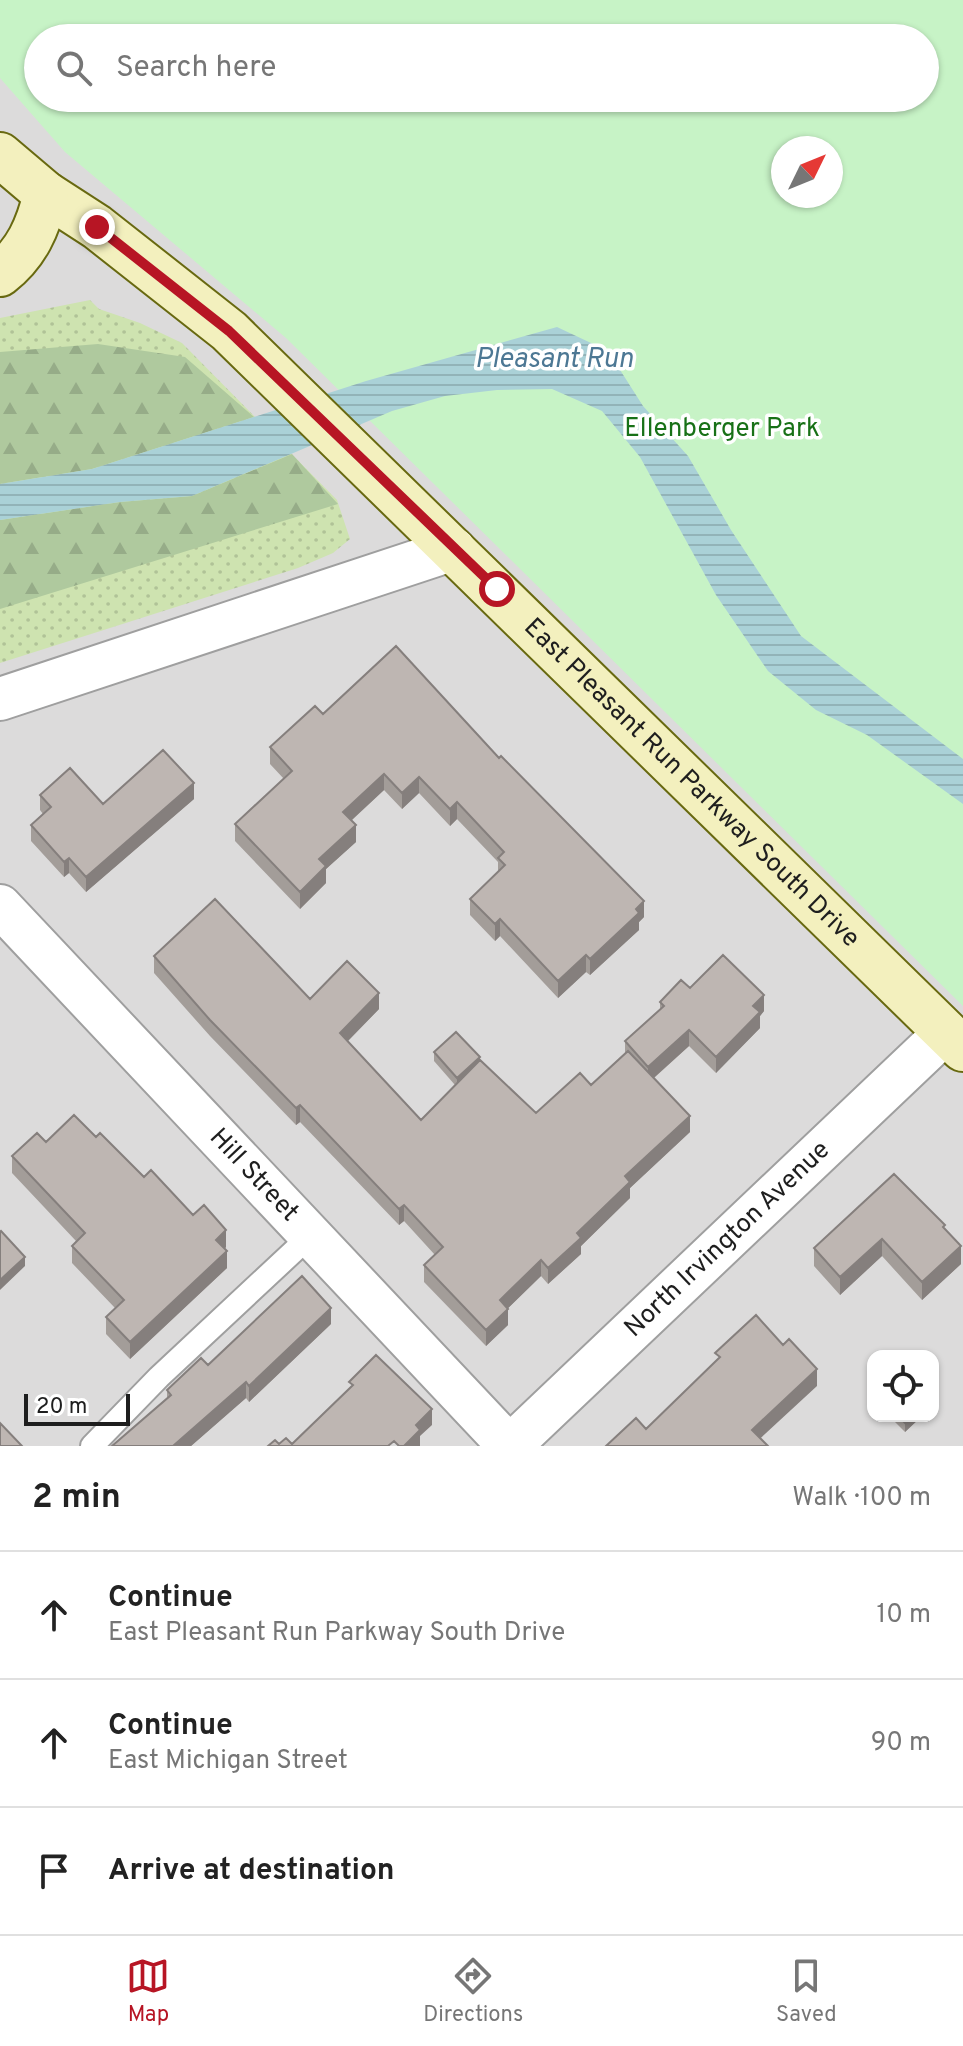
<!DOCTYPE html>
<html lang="en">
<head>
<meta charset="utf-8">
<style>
  body { margin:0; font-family:Overpass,sans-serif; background:#f2f2f2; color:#222 }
  .controls { position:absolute; right:24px; bottom:24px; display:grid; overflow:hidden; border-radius:16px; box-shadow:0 2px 6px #0004 }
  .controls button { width:72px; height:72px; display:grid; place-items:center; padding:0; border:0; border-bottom:2px solid #e0e0e0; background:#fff; color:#222; font:40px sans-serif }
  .compass { position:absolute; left:771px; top:136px; width:72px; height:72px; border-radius:50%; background:#fff; box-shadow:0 2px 6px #0004; rotate:47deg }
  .scale { position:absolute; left:24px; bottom:20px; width:106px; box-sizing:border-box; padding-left:8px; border:4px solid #1e1e1e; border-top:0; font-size:22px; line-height:28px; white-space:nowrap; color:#1e1e1e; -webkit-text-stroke:6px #fff; paint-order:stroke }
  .stop { position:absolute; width:24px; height:24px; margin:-18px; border:6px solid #b71524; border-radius:50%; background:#fff }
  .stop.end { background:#b71524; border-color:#fff; box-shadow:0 2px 8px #0008 }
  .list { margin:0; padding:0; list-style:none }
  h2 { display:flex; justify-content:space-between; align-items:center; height:104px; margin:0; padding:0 32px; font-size:34px }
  h2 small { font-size:26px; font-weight:400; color:#767676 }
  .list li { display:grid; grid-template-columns:52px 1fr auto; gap:24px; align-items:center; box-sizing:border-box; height:128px; padding:0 32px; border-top:2px solid #e0e0e0 }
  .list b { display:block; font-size:30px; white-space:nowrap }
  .list p { margin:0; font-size:26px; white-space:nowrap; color:#767676 }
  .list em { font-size:26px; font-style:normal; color:#767676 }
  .icon { flex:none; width:44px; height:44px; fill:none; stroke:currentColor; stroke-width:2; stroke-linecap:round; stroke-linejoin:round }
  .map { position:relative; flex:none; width:963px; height:1446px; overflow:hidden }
  .search { position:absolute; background:#fff; box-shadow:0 2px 6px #0004; left:24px; right:24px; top:24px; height:88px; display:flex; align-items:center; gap:20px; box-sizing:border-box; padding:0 28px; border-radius:44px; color:#767676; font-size:30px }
  .sheet { height:488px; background:#fff }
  nav { display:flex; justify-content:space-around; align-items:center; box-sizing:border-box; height:112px; border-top:2px solid #e0e0e0; background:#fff; font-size:22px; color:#767676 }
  nav a { display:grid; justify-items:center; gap:4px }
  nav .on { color:#b71524 }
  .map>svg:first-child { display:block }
</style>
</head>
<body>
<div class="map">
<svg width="963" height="1446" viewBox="0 0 963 1446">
  <defs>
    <pattern id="grass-dots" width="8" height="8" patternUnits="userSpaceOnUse" patternTransform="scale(2)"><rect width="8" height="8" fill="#cee3b0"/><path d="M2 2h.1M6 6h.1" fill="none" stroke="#b0c297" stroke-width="1.8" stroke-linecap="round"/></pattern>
    <pattern id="forest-firs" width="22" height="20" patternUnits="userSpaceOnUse" patternTransform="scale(2)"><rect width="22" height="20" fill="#afc99e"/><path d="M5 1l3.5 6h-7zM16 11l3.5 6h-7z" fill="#96ac88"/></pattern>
    <pattern id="water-rules" width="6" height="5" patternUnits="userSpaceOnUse" patternTransform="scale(2)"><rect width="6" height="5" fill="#aad1d7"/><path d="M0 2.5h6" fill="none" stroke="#92b3b8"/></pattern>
  </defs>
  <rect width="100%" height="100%" fill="#eeeae5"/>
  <!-- residential -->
  <path fill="#dcdbdb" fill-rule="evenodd" d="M0,0H963V1446H0ZM38,38H925V98H38ZM783,148H831V196H783ZM873,1356H933V1416H873Z"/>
  <!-- grass -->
  <path fill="url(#grass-dots)" d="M90,300L99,309L140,323L182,343L337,500L350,539L333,553L298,568L0,663V318Z"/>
  <!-- forest -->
  <path fill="url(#forest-firs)" d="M98,344L185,357L254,417L92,469L0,484V352Z
    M292,454L338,504L0,609V520L120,502L192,496Z"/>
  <!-- park -->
  <path fill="#c7f3c6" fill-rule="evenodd" d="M0,0H963V1006L286,338L65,152L0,78ZM38,38H925V98H38ZM783,148H831V196H783Z"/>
  <!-- water -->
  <path fill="url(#water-rules)" d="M557,327L608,351L643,406L688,456L731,530L801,636L963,759V804L867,735L816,710L768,671L716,595L640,457L602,411L552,389L497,390L445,396L392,411L192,496L120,502L0,520V484L92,469L366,381Z"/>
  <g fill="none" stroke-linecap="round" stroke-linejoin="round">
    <!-- service casing -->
    <g stroke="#9f9f9f" stroke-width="26">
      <path id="service" d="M92,1446L159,1377L310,1236"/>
    </g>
    <!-- minor casing -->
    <g stroke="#9f9f9f" stroke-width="46">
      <g id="minor">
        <path d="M0,699L454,549"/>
        <path id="s1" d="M0,906L509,1446"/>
        <path id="s2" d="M510,1446L946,1032"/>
      </g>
    </g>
    <!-- secondary casing -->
    <g stroke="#686910" stroke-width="48">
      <g id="secondary">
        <path id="s3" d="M0,155L46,194L97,227L229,331L963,1049"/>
        <path d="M0,274C27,253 38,227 46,194"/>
      </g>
    </g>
    <!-- service -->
    <use href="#service" stroke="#fff" stroke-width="22"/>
    <!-- minor -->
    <use href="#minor" stroke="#fff" stroke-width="42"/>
    <!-- secondary -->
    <use href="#secondary" stroke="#f3f0be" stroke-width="44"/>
  </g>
  <!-- wall -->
  <path fill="#a39d99" d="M323,714L644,917L639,922V930L590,975L586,972L558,998L500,936L495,941L470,915V899L498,873V862L457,819L450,826L419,793L402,809L384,790L351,821L356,842L326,869V883L300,909L235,841V824L284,779L270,764V747Z
    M40,795L103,804L194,799L86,892L69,873L64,877L31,841V825L43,814L40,810Z
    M154,956L310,999L379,1009L348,1041L421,1120L455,1085L434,1061V1052L480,1060L536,1113L591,1085L625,1054V1041L660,1009V1002L690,988L764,1011L760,1016V1028L716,1073L689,1046L654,1078L690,1132L630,1188V1198L581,1246V1254L548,1284L541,1276L508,1308V1325L486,1346L424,1282V1265L435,1255L404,1221L399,1225L300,1122L296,1125L210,1036L154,973Z
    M96,1137L144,1177L193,1215L226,1247L225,1249L227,1268L130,1359L106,1334V1317L115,1308L72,1263V1246L76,1241L12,1173V1156L46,1142Z
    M945,1229L961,1264L922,1300L882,1256L840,1295L814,1266V1248Z
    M331,1324L249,1402L246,1398L191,1446H112L167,1399V1390L208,1365Z
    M889,1416H922L905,1432Z"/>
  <!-- shaded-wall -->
  <path fill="#857f7d" d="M384,774V790L343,828V812Z
    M419,777V793L402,809V793Z
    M194,783V799L86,892V877Z
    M457,802V819L450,826V809Z
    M356,825V842L326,869V883L300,909V892L319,859Z
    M69,858V873L64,877V862Z
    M644,901V917L639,922V930L590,975V959Z
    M500,919V936L495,941V924Z
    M586,955V972L558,998V981Z
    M379,993V1009L340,1049V1033Z
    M764,995V1011L760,1016V1028L716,1073V1057L753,1006Z
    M689,1030V1046L648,1083V1067Z
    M480,1057V1066L457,1087V1078Z
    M300,1105V1122L296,1125V1108Z
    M690,1116V1132L630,1188V1198L581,1246V1254L548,1284V1268L577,1233L625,1176Z
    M404,1205V1221L399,1225V1209Z
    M226,1230V1247L216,1257V1240Z
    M882,1239V1256L840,1295V1277Z
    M961,1246V1264L922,1300V1282Z
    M227,1251V1268L130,1359V1342Z
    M25,1257V1266L0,1290V1280Z
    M541,1260V1276L500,1316V1300Z
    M331,1308V1324L249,1402V1386Z
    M508,1309V1325L486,1346V1330Z
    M817,1369V1386L752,1446V1430Z
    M246,1382V1398L191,1446H173Z
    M432,1409V1425L420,1436V1446H404L416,1425Z
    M913,1416H922L905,1432V1423Z"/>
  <!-- building -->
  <path fill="#beb6b2" stroke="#857f7d" stroke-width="2" d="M396,646L499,758L501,756L644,901L636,909L639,913L590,959L586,955L558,981L500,919L495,924L470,899L505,865L498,858L504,852L457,802L450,809L419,777L402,793L384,774L343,812L356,825L319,859L326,866L300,892L235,824L292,771L270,747L315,706L323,714Z
    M163,750L194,783L86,877L69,858L64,862L31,825L51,807L40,795L70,768L103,804Z
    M215,899L310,999L347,961L379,993L340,1033L421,1120L480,1060L536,1113L580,1073L591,1085L628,1051L690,1116L625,1176L630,1182L577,1233L581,1238L548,1268L541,1260L500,1300L508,1309L486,1330L424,1265L443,1247L404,1205L399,1209L300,1105L296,1108L210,1020L154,956Z
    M723,955L764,995L753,1006L760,1012L716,1057L689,1030L648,1067L625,1041L664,1006L660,1002L681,980L690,988Z
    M456,1032L480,1057L457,1078L434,1052Z
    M74,1115L96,1137L100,1133L144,1177L151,1170L193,1215L204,1205L226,1230L216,1240L227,1251L130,1342L106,1317L124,1300L72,1246L85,1233L12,1156L37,1133L46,1142Z
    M894,1174L945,1225L943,1227L961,1246L922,1282L882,1239L840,1277L814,1248Z
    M1,1231L25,1257L0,1280V1232Z
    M302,1276L331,1308L249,1386L246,1382L173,1446H112L171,1395L167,1390L201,1358L208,1365Z
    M756,1315L783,1345L789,1339L817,1369L752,1430L768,1446H606L636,1418L646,1429L720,1357L715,1353Z
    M376,1355L432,1409L416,1425L420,1430L404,1446H399L394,1441L388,1446H268L275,1440L279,1444L286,1438L292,1444L353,1385L349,1382Z
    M898,1416H913L905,1423Z
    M0,1423L22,1446H0Z"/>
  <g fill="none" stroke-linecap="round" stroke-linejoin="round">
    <!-- route -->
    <path stroke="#b71524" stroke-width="10" d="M97,227L229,331L497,589"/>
  </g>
  <g text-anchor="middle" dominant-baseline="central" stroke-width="7" stroke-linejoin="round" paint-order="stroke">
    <!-- park labels -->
    <g font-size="26" fill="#187117" stroke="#fff">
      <text x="722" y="429">Ellenberger Park</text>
    </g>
    <!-- street labels -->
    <g font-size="26" fill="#1e1e1e" stroke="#fff">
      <text stroke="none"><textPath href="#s3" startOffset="936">East Pleasant Run Parkway South Drive</textPath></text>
      <text stroke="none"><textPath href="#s1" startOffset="370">Hill Street</textPath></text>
      <text stroke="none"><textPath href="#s2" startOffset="300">North Irvington Avenue</textPath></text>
    </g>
    <!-- water labels -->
    <g font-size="28" font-style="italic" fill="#4d7894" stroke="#fff">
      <text x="554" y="360">Pleasant Run</text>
    </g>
  </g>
</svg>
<div class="controls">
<button><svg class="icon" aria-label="locate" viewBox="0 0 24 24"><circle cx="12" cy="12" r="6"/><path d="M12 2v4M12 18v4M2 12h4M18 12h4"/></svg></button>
</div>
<svg class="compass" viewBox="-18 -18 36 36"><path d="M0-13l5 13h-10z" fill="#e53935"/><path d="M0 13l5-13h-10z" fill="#767676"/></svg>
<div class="scale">20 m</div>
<div class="stop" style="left:497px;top:589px"></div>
<div class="stop end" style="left:97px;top:227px"></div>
<div class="search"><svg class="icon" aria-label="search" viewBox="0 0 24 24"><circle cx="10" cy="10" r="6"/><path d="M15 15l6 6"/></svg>Search here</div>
</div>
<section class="sheet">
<h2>2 min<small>Walk · 100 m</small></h2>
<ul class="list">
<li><svg class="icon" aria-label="ahead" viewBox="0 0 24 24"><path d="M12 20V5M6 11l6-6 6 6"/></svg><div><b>Continue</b><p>East Pleasant Run Parkway South Drive</p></div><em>10 m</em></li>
<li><svg class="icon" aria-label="ahead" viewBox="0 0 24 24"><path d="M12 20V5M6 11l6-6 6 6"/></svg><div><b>Continue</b><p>East Michigan Street</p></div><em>90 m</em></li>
<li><svg class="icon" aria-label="arrive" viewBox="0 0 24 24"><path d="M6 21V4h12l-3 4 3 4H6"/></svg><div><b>Arrive at destination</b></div></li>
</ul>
</section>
<nav>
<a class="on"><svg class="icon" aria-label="map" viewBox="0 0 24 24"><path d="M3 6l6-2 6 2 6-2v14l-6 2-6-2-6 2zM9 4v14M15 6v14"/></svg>Map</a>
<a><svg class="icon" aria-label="directions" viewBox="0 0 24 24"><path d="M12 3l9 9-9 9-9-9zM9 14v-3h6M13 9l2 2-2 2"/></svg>Directions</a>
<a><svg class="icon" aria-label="saved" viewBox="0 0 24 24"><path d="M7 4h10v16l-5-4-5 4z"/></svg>Saved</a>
</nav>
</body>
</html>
